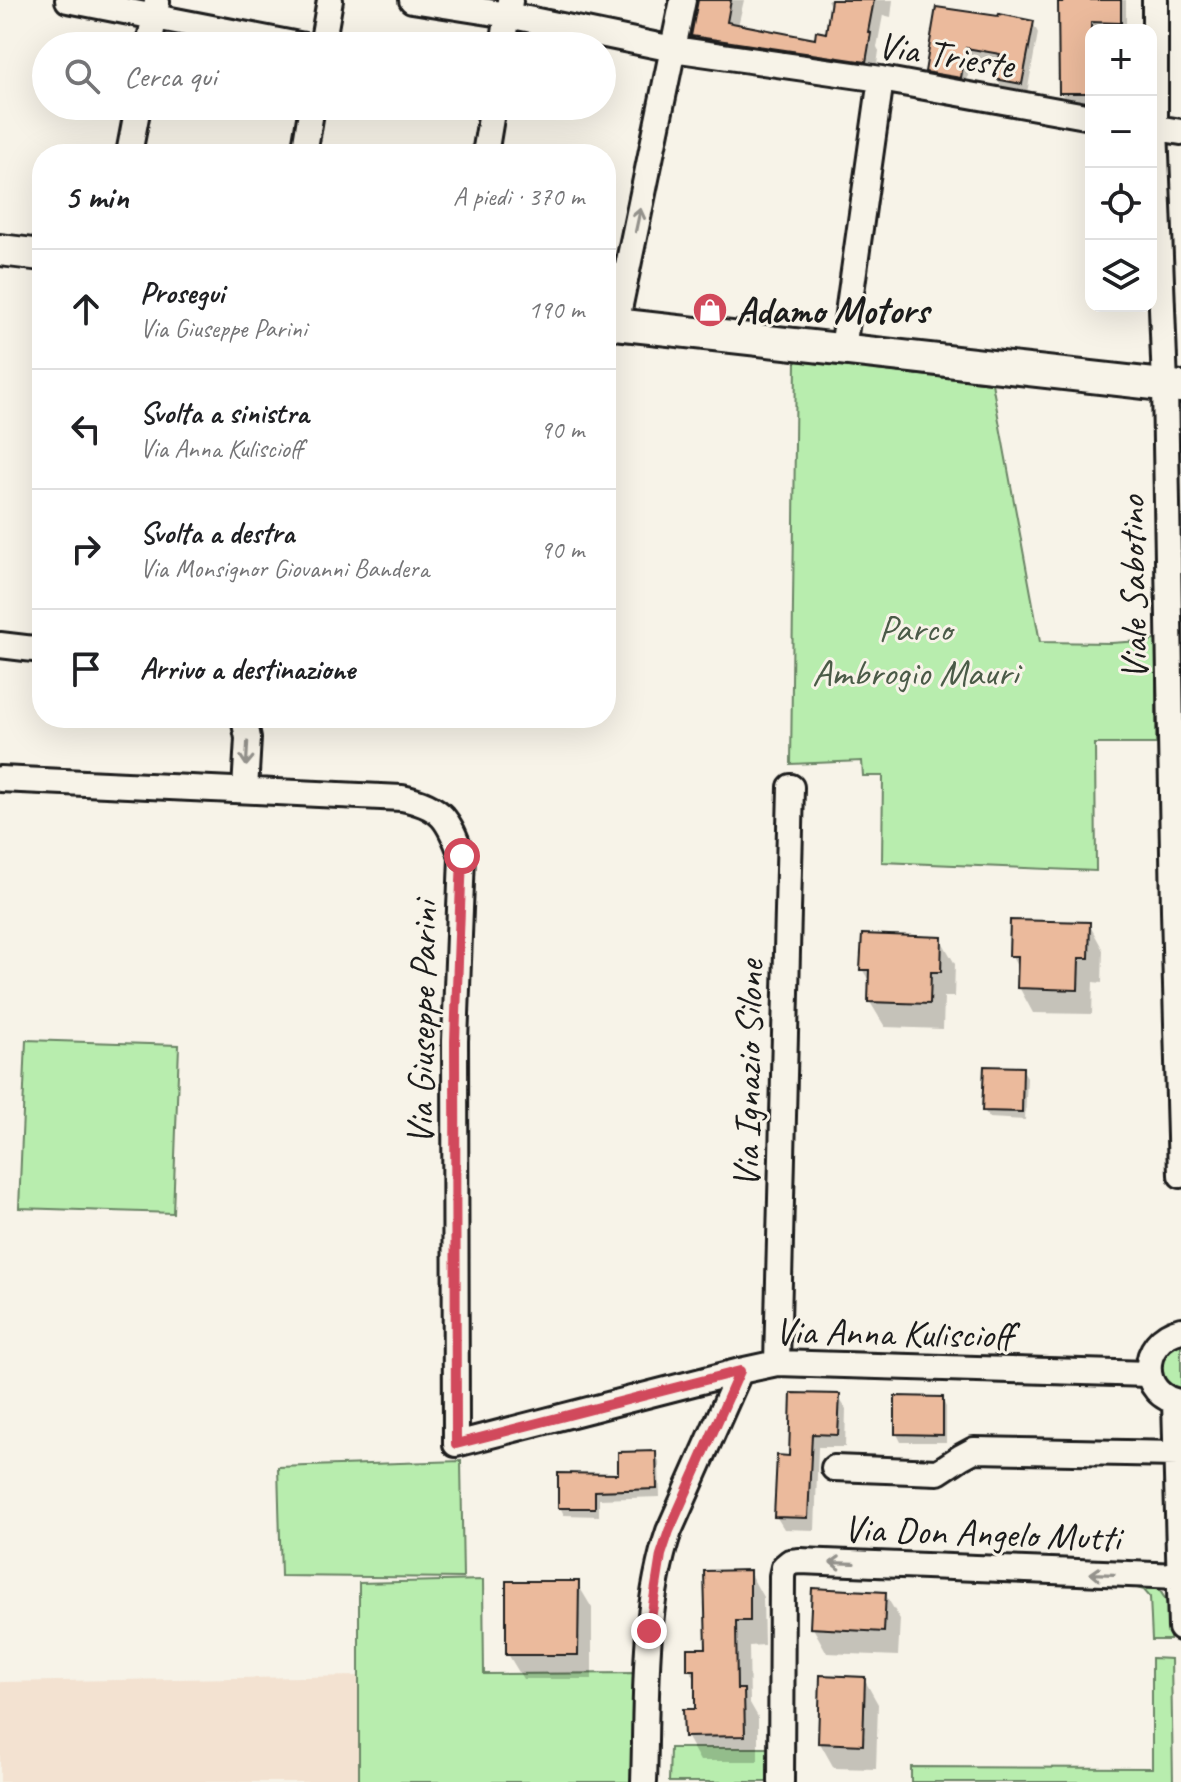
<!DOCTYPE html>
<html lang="it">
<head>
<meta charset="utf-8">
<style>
  body { margin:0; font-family:Caveat,sans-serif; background:#f6f6f6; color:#202124 }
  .controls { position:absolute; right:24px; top:24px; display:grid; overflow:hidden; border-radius:16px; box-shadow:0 8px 32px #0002 }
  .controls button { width:72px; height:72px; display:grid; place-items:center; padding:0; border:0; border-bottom:2px solid #e0e0e0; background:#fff; color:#202124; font:40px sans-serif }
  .stop { position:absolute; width:24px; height:24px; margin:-18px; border:6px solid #d1495b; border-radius:50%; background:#fff }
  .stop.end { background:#d1495b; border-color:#fff; box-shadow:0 2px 8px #0008 }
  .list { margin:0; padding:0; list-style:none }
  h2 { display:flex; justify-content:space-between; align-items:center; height:104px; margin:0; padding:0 32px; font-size:34px }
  h2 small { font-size:26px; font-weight:400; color:#757577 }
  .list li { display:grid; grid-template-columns:52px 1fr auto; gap:24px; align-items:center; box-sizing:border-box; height:120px; padding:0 32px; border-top:2px solid #e0e0e0 }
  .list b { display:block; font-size:30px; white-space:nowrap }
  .list p { margin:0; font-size:26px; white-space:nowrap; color:#757577 }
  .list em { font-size:26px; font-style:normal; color:#757577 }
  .icon { flex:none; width:44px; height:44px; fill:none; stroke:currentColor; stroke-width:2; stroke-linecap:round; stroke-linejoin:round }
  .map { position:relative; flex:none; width:1181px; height:1782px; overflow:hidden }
  .search { position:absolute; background:#fff; box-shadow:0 8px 32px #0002; left:32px; top:32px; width:584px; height:88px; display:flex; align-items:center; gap:20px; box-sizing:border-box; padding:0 28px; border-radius:44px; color:#757577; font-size:30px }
  .panel { position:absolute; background:#fff; box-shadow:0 8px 32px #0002; left:32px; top:144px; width:584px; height:584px; border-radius:32px }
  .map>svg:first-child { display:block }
</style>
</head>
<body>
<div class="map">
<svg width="1181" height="1782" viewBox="0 0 1181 1782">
  <rect width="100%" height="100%" fill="#f7f3e8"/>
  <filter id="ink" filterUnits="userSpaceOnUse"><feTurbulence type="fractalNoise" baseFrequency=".0125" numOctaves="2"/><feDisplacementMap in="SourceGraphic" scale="16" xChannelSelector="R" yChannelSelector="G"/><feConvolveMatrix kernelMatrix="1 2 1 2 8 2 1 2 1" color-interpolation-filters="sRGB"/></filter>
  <g filter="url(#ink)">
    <!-- built -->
    <path fill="#f3e2d1" d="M359,1676V1782H0V1682Z"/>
    <!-- green -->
    <path fill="#b8edae" stroke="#6a8465" stroke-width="2" d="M796,361L992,383L1040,642L1111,643L1156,640V744H1095L1096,871L882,862L883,776H863L862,761L791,764Z
      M26,1040L179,1045L173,1213L19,1208Z
      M1181,1341V1392C1168,1388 1163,1382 1158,1369L1167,1347Z
      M461,1461L463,1578L281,1576L278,1467Z
      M483,1580L484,1674L636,1673L635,1782H359V1583Z
      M1134,1587L1157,1588C1172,1602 1170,1621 1170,1640H1152L1150,1597L1144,1590Z
      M1152,1658L1171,1659L1173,1782H911V1767L1152,1768Z
      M670,1748H772V1782H669Z"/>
    <!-- shadow -->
    <path fill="#0003" d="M700,0H744L738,26L816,41L827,35L831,7L827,0H893L891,17L883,15L877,47L879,51L875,78L703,53L693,36Z
      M1060,0H1126V30H1091V103H1067L1061,92Z
      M938,10L1033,23L1038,33L1027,93L1003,89L997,79L1000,62L971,57L966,87L933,81L927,71Z
      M1089,924L1103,950L1102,983L1093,982L1092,1014L1033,1013L1019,987V970L1011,955Z
      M940,938L955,964L954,997H944L943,1029L885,1027L870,1002L871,984L862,969Z
      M1022,1069L1027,1077L1025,1120L989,1118L984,1110Z
      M838,1396L846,1409L845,1447H818L815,1530L784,1529L776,1516L790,1458Z
      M942,1399L946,1407V1442H901L897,1434Z
      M654,1453L659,1461L660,1497L599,1499V1516L564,1515L560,1507L620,1476Z
      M749,1572L763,1597L764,1645L749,1646L750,1703L758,1717V1761H700L686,1736L697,1711V1682L689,1669L708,1650Z
      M577,1583L592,1608V1679H523L508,1654Z
      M885,1594L900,1619L898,1656L827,1653L813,1628Z
      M864,1679L878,1704L876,1769L834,1768L820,1743Z"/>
    <!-- building -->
    <path fill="#ebba9c" stroke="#1c1c1c" stroke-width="2" d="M698,0H731L727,22L815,39L816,31L826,33L831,0H874L868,32L871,33L866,62L691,36Z
      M1064,0H1121V23L1091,22V93H1059L1058,2H1064Z
      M936,7L998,16L999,14L1034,21L1022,84L995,79L1000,54L966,48L961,78L925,72Z
      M1010,920L1090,922L1089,958H1079L1078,990L1017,988L1018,956H1009Z
      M862,934L942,937L941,972H931L930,1004L868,1002L869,970H860Z
      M984,1066L1023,1067L1022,1112L982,1111Z
      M791,1393L840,1394L838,1435L812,1434L808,1518L774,1517L777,1455L789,1456Z
      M895,1396L943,1397V1435L895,1434Z
      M656,1451L657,1489L595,1491V1508H558V1473L618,1474V1452Z
      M750,1570V1621H736L737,1689H744L745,1736L684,1737L683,1709H695V1670H687V1648H706L704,1571Z
      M506,1581H579L578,1655H506Z
      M812,1588L886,1592L884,1632L810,1628Z
      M820,1675L865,1677L863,1745L818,1743Z"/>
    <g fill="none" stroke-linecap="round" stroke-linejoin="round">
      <!-- minor casing -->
      <g stroke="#1c1c1c" stroke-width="30">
        <path id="minor" d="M68,0L304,46
          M412,0L508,15L673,49L881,79L1091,117
          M1155,0V128L1165,385L1174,910L1181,1175
          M149,46L157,2
          M322,46L330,0
          M503,46L510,1
          M1151,127L1181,132
          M129,154L138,106
          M304,154L312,106
          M485,154L493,106
          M616,324L683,0
          M843,349L881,79
          M0,645L42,650
          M244,718L248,738L245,790
          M0,779L402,798C442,806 449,820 462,856L455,1041L456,1444L740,1371L777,1363L1149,1374
          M1181,1330C1138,1340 1138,1397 1181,1402
          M777,1363L791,787
          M1175,1401L1181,1628
          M834,1468L938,1472L961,1457L974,1450L1178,1454
          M644,1782C647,1699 642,1611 669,1531L740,1371
          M781,1782L782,1576L784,1567L790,1562L800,1561L1180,1576"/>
      </g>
      <!-- major casing -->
      <g stroke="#1c1c1c" stroke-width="36">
        <path id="major" d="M0,250L42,255
          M606,323L1181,387"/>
      </g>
      <!-- minor -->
      <use href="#minor" stroke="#f7f3e8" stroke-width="24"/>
      <!-- major -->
      <use href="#major" stroke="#f7f3e8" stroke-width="30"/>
    </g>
    <!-- one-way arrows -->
    <defs><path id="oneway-shaft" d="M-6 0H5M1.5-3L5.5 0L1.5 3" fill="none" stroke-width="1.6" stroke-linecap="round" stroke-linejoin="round" transform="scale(2)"/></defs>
    <g stroke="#94928c">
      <use href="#oneway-shaft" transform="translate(638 220) rotate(-78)"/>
      <use href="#oneway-shaft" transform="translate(247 754) rotate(93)"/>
      <use href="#oneway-shaft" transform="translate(842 1563) rotate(-178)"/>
      <use href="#oneway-shaft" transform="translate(1102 1574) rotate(-178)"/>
    </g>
  </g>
  <g fill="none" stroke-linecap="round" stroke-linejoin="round" filter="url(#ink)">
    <!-- route -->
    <path stroke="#d1495b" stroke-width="10" d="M462,856L455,1041L456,1444L740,1371L669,1531L661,1555L649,1631"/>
  </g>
  <!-- icons -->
  <defs>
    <g id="shop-disc" transform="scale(1.8)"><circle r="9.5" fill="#d1495b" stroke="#f7f3e8"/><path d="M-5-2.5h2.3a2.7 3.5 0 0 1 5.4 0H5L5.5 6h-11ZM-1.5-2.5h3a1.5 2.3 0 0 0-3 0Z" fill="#fff"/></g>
  </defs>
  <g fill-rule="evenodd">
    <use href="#shop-disc" x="710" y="310"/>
  </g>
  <g text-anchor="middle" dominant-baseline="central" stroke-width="6" stroke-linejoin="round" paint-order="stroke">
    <!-- street labels -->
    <g font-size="38" fill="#1c1c1c" stroke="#f7f3e8">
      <text transform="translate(946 55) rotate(9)">Via Trieste</text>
      <text transform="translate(1133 588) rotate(-91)">Viale Sabotino</text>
      <text transform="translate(422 1023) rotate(-89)">Via Giuseppe Parini</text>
      <text transform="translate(748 1074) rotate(-89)">Via Ignazio Silone</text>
      <text transform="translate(894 1333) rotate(1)">Via Anna Kuliscioff</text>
      <text transform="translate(982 1533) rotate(2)">Via Don Angelo Mutti</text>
    </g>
    <!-- poi labels -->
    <g font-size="38" font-weight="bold" fill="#1c1c1c" stroke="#f7f3e8" text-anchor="start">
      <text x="736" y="310">Adamo Motors</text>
    </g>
    <!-- park labels -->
    <g font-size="38" fill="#4b5b48" stroke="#f7f3e8">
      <text x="915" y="628">Parco<tspan x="915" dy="44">Ambrogio Mauri</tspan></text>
    </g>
  </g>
</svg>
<div class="controls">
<button>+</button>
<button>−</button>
<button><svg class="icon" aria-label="locate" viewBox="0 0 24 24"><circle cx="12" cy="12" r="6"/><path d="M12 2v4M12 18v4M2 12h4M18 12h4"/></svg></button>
<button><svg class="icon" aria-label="layers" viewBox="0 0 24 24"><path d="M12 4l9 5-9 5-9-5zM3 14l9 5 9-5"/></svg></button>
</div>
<div class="stop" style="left:462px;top:856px"></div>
<div class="stop end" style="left:649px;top:1631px"></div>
<div class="search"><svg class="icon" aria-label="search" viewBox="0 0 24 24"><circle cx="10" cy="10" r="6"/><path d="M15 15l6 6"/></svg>Cerca qui</div>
<section class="panel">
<h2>5 min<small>A piedi · 370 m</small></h2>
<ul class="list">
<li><svg class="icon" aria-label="ahead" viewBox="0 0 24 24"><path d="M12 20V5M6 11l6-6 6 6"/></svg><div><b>Prosegui</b><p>Via Giuseppe Parini</p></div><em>190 m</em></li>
<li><svg class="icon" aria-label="left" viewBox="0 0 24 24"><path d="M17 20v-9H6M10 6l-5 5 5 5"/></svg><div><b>Svolta a sinistra</b><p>Via Anna Kuliscioff</p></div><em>90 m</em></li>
<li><svg class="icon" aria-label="right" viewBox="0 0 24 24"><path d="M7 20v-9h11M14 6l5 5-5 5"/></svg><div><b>Svolta a destra</b><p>Via Monsignor Giovanni Bandera</p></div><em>90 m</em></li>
<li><svg class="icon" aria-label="arrive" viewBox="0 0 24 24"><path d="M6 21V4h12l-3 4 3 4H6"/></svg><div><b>Arrivo a destinazione</b></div></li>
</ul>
</section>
</div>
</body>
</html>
